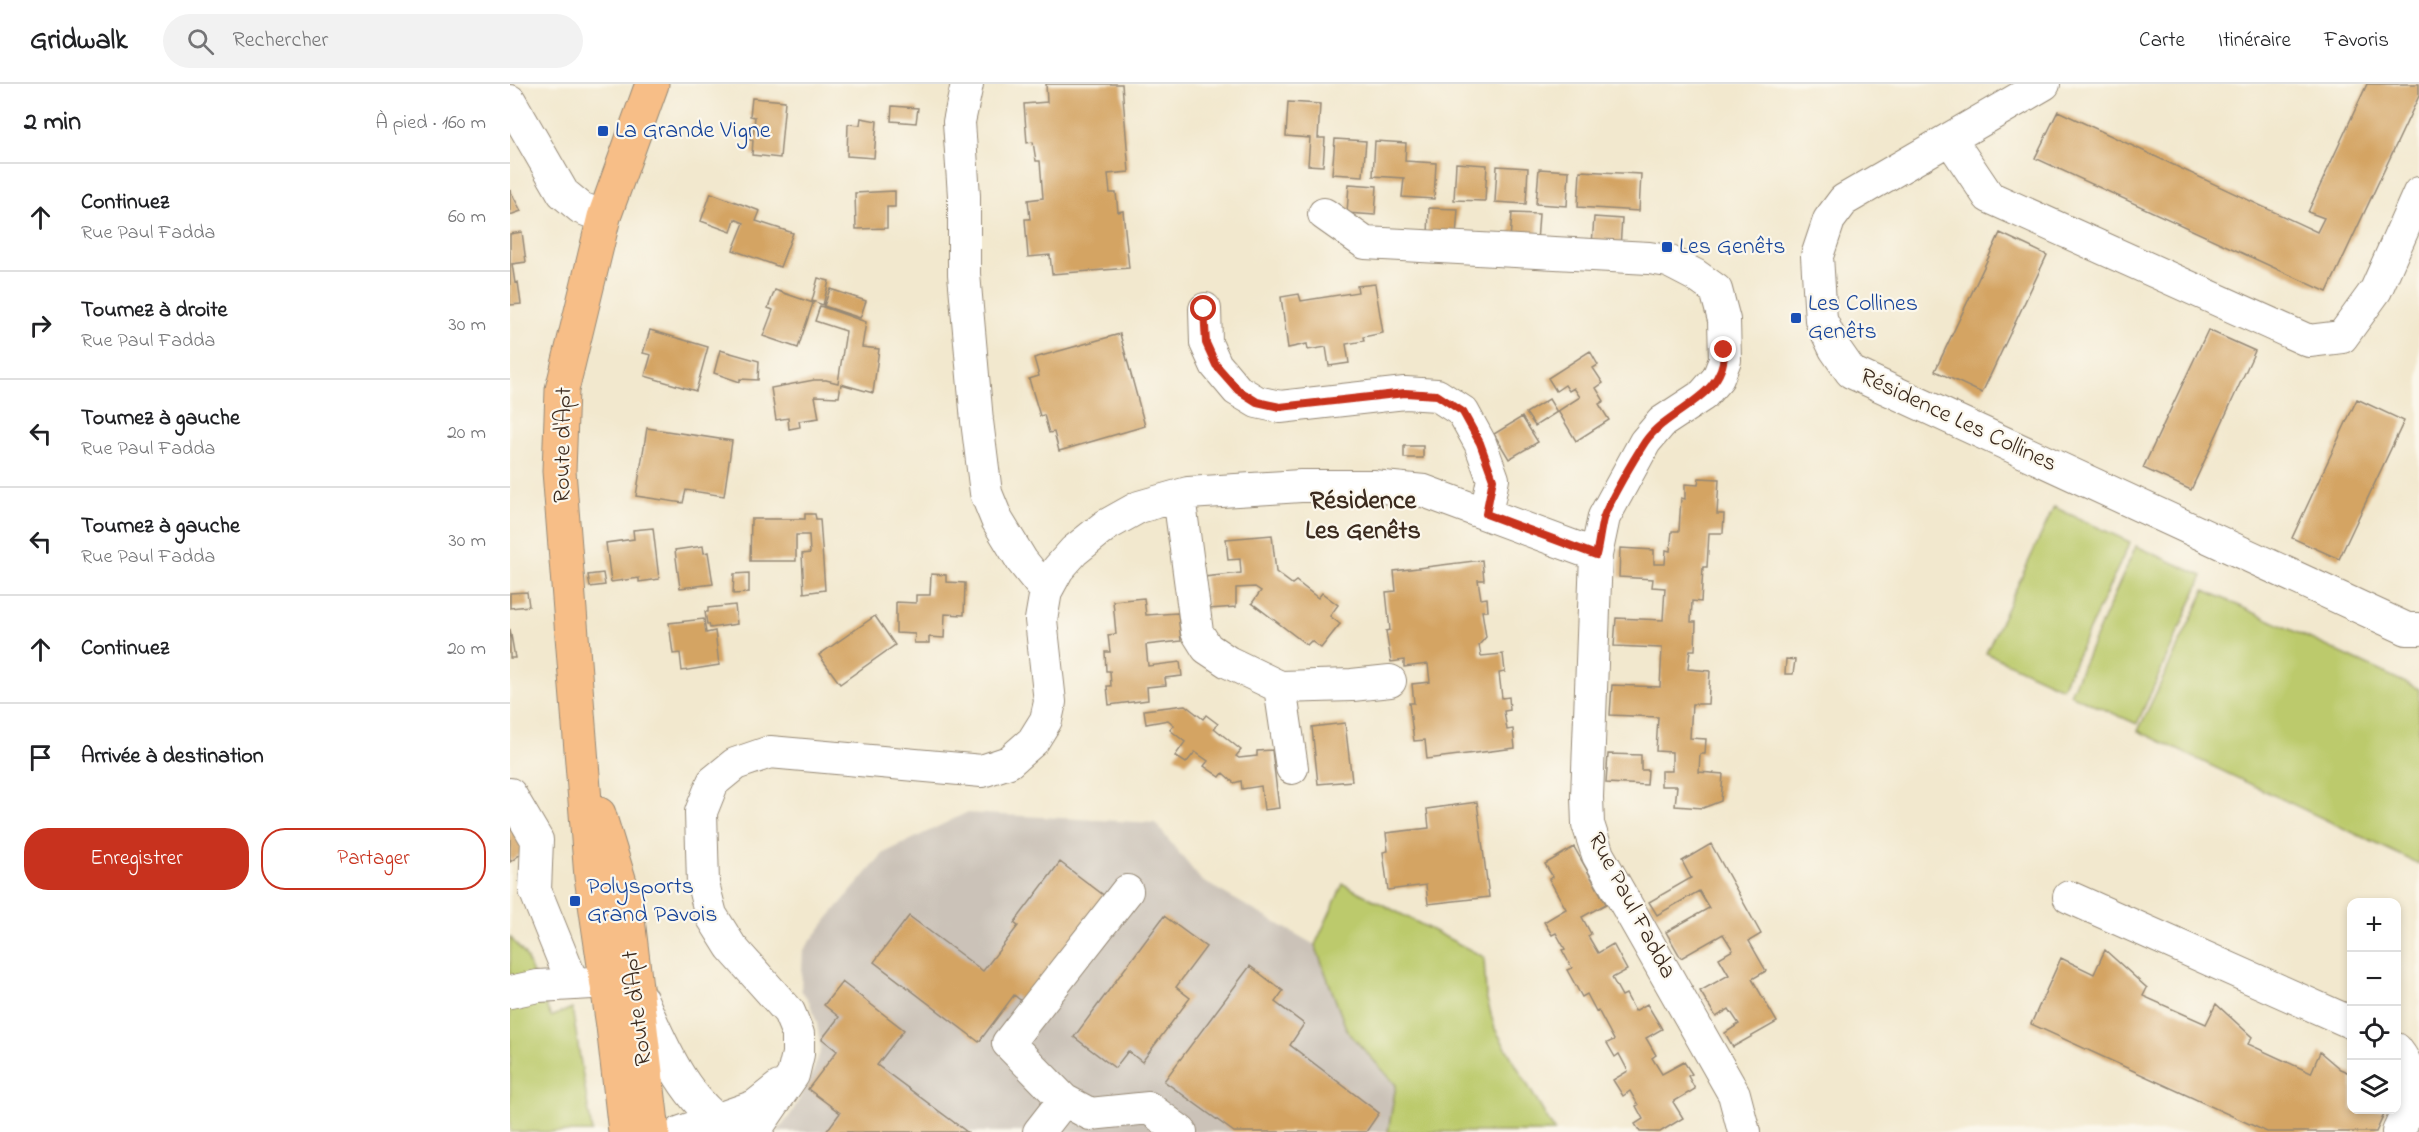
<!DOCTYPE html>
<html lang="fr">
<head>
<meta charset="utf-8">
<style>
  body { margin:0; font-family:"Indie Flower",sans-serif; background:#f2f2f2; color:#202124 }
  .controls { position:absolute; right:18px; bottom:18px; display:grid; overflow:hidden; border-radius:12px; box-shadow:0 3px 9px #0003 }
  .controls button { width:54px; height:54px; display:grid; place-items:center; padding:0; border:0; border-bottom:2px solid #e0e0e0; background:#fff; color:#202124; font:30px sans-serif }
  .stop { position:absolute; width:18px; height:18px; margin:-14px; border:4px solid #c8321e; border-radius:50%; background:#fff }
  .stop.end { background:#c8321e; border-color:#fff; box-shadow:0 2px 6px #0008 }
  .list { margin:0; padding:0; list-style:none }
  h2 { display:flex; justify-content:space-between; align-items:center; height:78px; margin:0; padding:0 24px; font-size:26px }
  h2 small { font-size:20px; font-weight:400; color:#757577 }
  .list li { display:grid; grid-template-columns:39px 1fr auto; gap:18px; align-items:center; box-sizing:border-box; height:108px; padding:0 24px; border-top:2px solid #e0e0e0 }
  .list b { display:block; font-size:22px; white-space:nowrap }
  .list p { margin:0; font-size:20px; white-space:nowrap; color:#757577 }
  .list em { font-size:20px; font-style:normal; color:#757577 }
  .actions { display:flex; gap:12px; padding:18px 24px }
  .actions a { flex:1; padding:14px 0; border:2px solid #c8321e; border-radius:24px; text-align:center; font-size:21px; color:#c8321e }
  .actions .main { background:#c8321e; color:#fff }
  .icon { flex:none; width:33px; height:33px; fill:none; stroke:currentColor; stroke-width:2; stroke-linecap:round; stroke-linejoin:round }
  .map { position:relative; flex:none; width:1909px; height:1048px; overflow:hidden }
  header { display:flex; align-items:center; gap:36px; box-sizing:border-box; height:84px; padding:0 30px; background:#fff; border-bottom:2px solid #e0e0e0 }
  header strong { font-size:28px }
  nav { display:flex; gap:33px; margin-inline-start:auto; font-size:21px }
  .search { width:420px; height:54px; background:#f2f2f2; display:flex; align-items:center; gap:15px; box-sizing:border-box; padding:0 21px; border-radius:33px; color:#757577; font-size:22px }
  main { display:flex }
  aside { flex:1; background:#fff }
  .map>svg:first-child { display:block }
</style>
</head>
<body>
<header>
<strong>Gridwalk</strong>
<div class="search"><svg class="icon" aria-label="search" viewBox="0 0 24 24"><circle cx="10" cy="10" r="6"/><path d="M15 15l6 6"/></svg>Rechercher</div>
<nav><a>Carte</a><a>Itinéraire</a><a>Favoris</a></nav>
</header>
<main>
<aside>
<h2>2 min<small>À pied · 160 m</small></h2>
<ul class="list">
<li><svg class="icon" aria-label="ahead" viewBox="0 0 24 24"><path d="M12 20V5M6 11l6-6 6 6"/></svg><div><b>Continuez</b><p>Rue Paul Fadda</p></div><em>60 m</em></li>
<li><svg class="icon" aria-label="right" viewBox="0 0 24 24"><path d="M7 20v-9h11M14 6l5 5-5 5"/></svg><div><b>Tournez à droite</b><p>Rue Paul Fadda</p></div><em>30 m</em></li>
<li><svg class="icon" aria-label="left" viewBox="0 0 24 24"><path d="M17 20v-9H6M10 6l-5 5 5 5"/></svg><div><b>Tournez à gauche</b><p>Rue Paul Fadda</p></div><em>20 m</em></li>
<li><svg class="icon" aria-label="left" viewBox="0 0 24 24"><path d="M17 20v-9H6M10 6l-5 5 5 5"/></svg><div><b>Tournez à gauche</b><p>Rue Paul Fadda</p></div><em>30 m</em></li>
<li><svg class="icon" aria-label="ahead" viewBox="0 0 24 24"><path d="M12 20V5M6 11l6-6 6 6"/></svg><div><b>Continuez</b></div><em>20 m</em></li>
<li><svg class="icon" aria-label="arrive" viewBox="0 0 24 24"><path d="M6 21V4h12l-3 4 3 4H6"/></svg><div><b>Arrivée à destination</b></div></li>
</ul>
<div class="actions"><a class="main">Enregistrer</a><a>Partager</a></div>
</aside>
<div class="map">
<svg width="1909" height="1048" viewBox="0 0 1909 1048">
  <rect width="100%" height="100%" fill="#fbf7ec"/>
  <filter id="ink" filterUnits="userSpaceOnUse"><feTurbulence type="fractalNoise" baseFrequency=".0167" numOctaves="2"/><feDisplacementMap in="SourceGraphic" scale="12" xChannelSelector="R" yChannelSelector="G"/><feConvolveMatrix kernelMatrix="1 2 1 2 8 2 1 2 1" color-interpolation-filters="sRGB"/></filter>
  <filter id="wash" filterUnits="userSpaceOnUse"><feTurbulence type="fractalNoise" baseFrequency=".008" numOctaves="4" result="noise"/><feDisplacementMap in="SourceGraphic" scale="24" xChannelSelector="R" yChannelSelector="G"/><feGaussianBlur stdDeviation="1.35" result="paint"/><feColorMatrix in="noise" values="0 0 0 0 0 0 0 0 0 0 0 0 0 0 0 0 0 1.4 0 .05"/><feComposite in="paint" operator="in"/></filter>
  <g filter="url(#wash)">
    <rect width="100%" height="100%" fill="#f2e8ce"/>
    <!-- industrial -->
    <path fill="#cbc2b8" d="M456,729L645,739L691,796L805,861L837,947L886,1001L878,1048H267L281,1030L302,991L311,965L307,939L299,917L291,906L293,867L320,832L374,769Z"/>
    <!-- green -->
    <path fill="#bcca6c" stroke="#7c7a45" stroke-width="1.5" d="M1544,423L1620,458L1552,604L1476,569Z
      M1626,462L1693,492L1627,640L1560,610Z
      M1695,506L1909,605V780L1628,647Z
      M833,800L974,873L976,912L985,945L1045,1048H878L886,1001L837,947L805,861Z
      M0,853L15,871L41,933L62,924L82,1048H0Z"/>
    <g id="blocks">
      <!-- building -->
      <path fill="#d4a463" d="M536,0H612L619,88L598,90L600,109H606L608,128L613,127L619,184L542,190L540,171L518,173L515,135H520L518,116L533,114L530,77H526L523,58L517,59L514,20L537,18Z
        M1857,0H1909V12L1817,208L1525,74L1548,27L1807,148L1814,134L1798,128Z
        M242,14L275,17L270,74L242,71L243,56H239L240,50H243L245,33L240,32Z
        M778,18L810,20L808,54H815L813,82L798,81L800,54L776,52Z
        M382,22L408,24L406,39L381,37Z
        M351,34L367,37L364,74L337,72L338,40L350,41Z
        M825,55L856,57L853,92L822,90Z
        M865,57L896,59L895,77L926,79L924,115L892,113L894,94L863,92Z
        M946,79L977,81L975,117L944,116Z
        M987,82L1018,84L1016,120L985,118Z
        M1029,85L1059,87L1057,122L1026,120Z
        M1070,87L1131,90L1129,127L1068,123Z
        M839,100L867,102L865,131L837,129Z
        M0,106L11,127L0,131Z
        M385,107V123H377V144L346,145L345,109Z
        M201,109L250,127L246,137L283,149L270,183L223,166L234,139L225,135L221,148L191,137Z
        M919,124L948,125L946,153L918,152Z
        M1002,129L1029,130L1027,158L1000,156Z
        M1084,133L1112,135L1110,163L1082,161Z
        M12,148L16,178L2,180L5,199L8,198L11,220L0,221V150Z
        M1490,149L1537,171L1472,309L1425,287Z
        M308,194L319,197L313,221L302,217Z
        M865,200L873,249L853,253L854,257L836,260L839,279L819,282L816,263L798,266L797,260L778,264L771,213L789,210L791,217L848,208L847,202Z
        M320,205L356,217L350,234L314,222Z
        M265,206L303,219L288,264L253,252L263,226L258,224Z
        M310,222L356,238L352,263L369,265L363,309L331,300L329,313L305,312L309,334L289,337L290,343L279,345L278,334L266,336L261,304L304,296H316L328,299L336,247L305,237Z
        M140,246L198,263L186,307L135,292L141,271L133,269Z
        M1698,246L1745,267L1681,406L1633,384Z
        M610,250L635,342L549,367L544,348L539,349L534,331L530,332L519,295L529,292L524,274Z
        M210,266L249,277L248,296L230,295V298L204,289Z
        M1080,267L1088,281L1083,284L1093,299L1086,304L1094,317L1089,320L1099,336L1066,357L1048,327L1070,313L1064,304L1059,307L1055,301L1046,307L1038,294Z
        M1039,315L1047,328L1025,342L1016,329Z
        M1847,315L1894,337L1829,475L1782,454Z
        M1012,333L1028,358L999,375L984,350Z
        M137,344L222,357L214,412L176,406L173,419L126,412Z
        M894,362H913V374H894Z
        M1189,394L1209,395L1207,430H1214L1213,449H1199L1197,483H1193L1191,518L1182,517L1181,538H1186L1185,566H1180L1178,585L1200,587L1198,620H1182L1180,654L1196,655L1195,670H1190L1189,688L1213,690L1211,717L1193,724L1165,722L1167,702H1151V687H1162V668L1146,667L1148,633L1100,631L1102,601L1150,603L1152,564L1104,562L1106,534L1153,536L1155,504L1142,503L1143,495L1109,493L1110,464L1144,466V480H1155L1156,466L1160,467L1162,447H1169L1171,414L1175,415V400L1188,401Z
        M295,430H305L306,435H310L315,506L294,509L292,470L300,469L299,451H286V477H240L241,435H295Z
        M143,444L149,495L129,498V494L101,498L96,459L124,455L123,446Z
        M762,451L766,488L782,500L786,497L808,514L812,509L828,521L820,532L830,540L811,564L801,557L797,561L742,519L751,507L745,503L726,504V523L698,525L694,493L731,489L730,475L718,476L716,455Z
        M193,462L194,469L198,468L203,500L170,504L165,466Z
        M972,476L974,496H968L971,515L977,514L978,527H972L976,553L969,561L971,572L993,570L995,588L989,589L992,614L999,613L1000,626L994,627L997,646L1003,645L1005,664L917,675L915,656L904,657L899,619H904L902,600L920,598L918,580L894,583V576L881,578L876,547L880,546L876,508L886,507L884,487Z
        M93,489L95,501L80,503L78,491Z
        M239,489V509L223,510L224,490Z
        M421,490L436,491V498L455,499L454,531L435,530L434,554L419,553V559H404L405,550L386,549V518L406,519V511H420Z
        M17,508L19,522L0,524V509Z
        M634,514L636,531L668,529L671,557L636,561L638,582L670,578L672,592L655,594L656,601L637,603L638,616L599,621L597,602H601L600,587H596L595,568H600L598,551L606,550L603,517Z
        M225,521L227,540L200,544L199,540H197L195,528H198V524Z
        M365,532L385,561L330,600L309,571Z
        M194,535L196,549L205,547L209,581L172,587L170,569L163,570L159,539Z
        M0,545L5,574H0Z
        M1276,575L1285,576L1283,590H1275Z
        M675,621L693,635L696,631L708,640L704,644L731,666L726,672L729,674L747,672V667L762,666L769,724L754,726L751,702L732,705L731,697L724,699L713,689L710,693L694,682L698,677L685,668L676,679L665,672L675,658L660,646L664,641L658,636L636,640L634,626Z
        M835,639L842,697L808,700L802,643Z
        M1098,670L1131,671V686H1138L1137,701L1096,699Z
        M967,718L979,813L918,820L916,801L878,806L873,768L878,767L876,749L919,744L917,725Z
        M0,738L20,763L0,778Z
        M1201,760L1251,850L1239,857L1256,887L1242,895L1267,938L1223,963L1215,949L1229,940L1219,925L1206,933L1190,907L1219,891L1209,874L1223,866L1213,850L1171,874L1156,848L1199,824L1189,807L1147,831L1139,818L1181,794L1172,777Z
        M1064,763L1096,820L1072,833L1081,850L1078,852L1088,869L1103,860L1117,886L1102,894L1112,912L1116,910L1125,927L1137,920L1152,945L1136,954L1146,971L1142,974L1152,990L1174,978L1182,990L1178,992L1185,1005L1163,1018L1173,1034L1150,1048H1130L1125,1040L1133,1035L1126,1022L1128,1021L1120,1007L1113,1012L1103,996L1118,987L1109,970L1105,973L1097,959L1104,956L1088,926L1086,927L1077,910L1072,913L1057,886L1062,884L1052,866L1055,865L1046,849L1042,851L1034,838L1056,825L1039,795L1043,793L1035,780Z
        M550,778L596,813L519,923L504,911L469,958L364,878L399,832L473,887L508,842L504,839Z
        M654,832L696,863L666,903L680,914L632,978L618,967L605,984L564,953Z
        M1595,866L1637,904L1633,912L1696,940L1706,920L1742,953L1738,960L1801,989L1810,968L1830,985L1842,990V1026H1876L1866,1048H1757L1521,940L1551,874L1584,890Z
        M740,882L773,907L765,918L794,940L780,961L869,1029L856,1048H724L654,997Z
        M332,898L394,946L367,981L457,1048H316L330,1029L298,1005L327,967L312,955L329,933L314,921Z"/>
    </g>
  </g>
  <g filter="url(#ink)">
    <use href="#blocks" fill-opacity="0" stroke="#968976" stroke-width="1.5"/>
    <g fill="none" stroke-linecap="round" stroke-linejoin="round">
      <!-- minor casing -->
      <g stroke="#968976" stroke-width="34">
        <path id="minor" d="M457,0L449,38L454,112V190L467,337L476,409L487,436L512,477L536,507
          M1534,0L1334,116L1319,136L1307,172L1311,236L1325,265L1341,288L1897,545H1909
          M0,17L53,109L71,124L94,133
          M1440,55L1479,113L1799,257L1832,253L1866,206L1909,109
          M814,130L855,159L1139,174L1158,177L1185,191L1206,206L1214,236L1215,276L1208,294L1193,311L1152,338L1135,358L1094,433L1086,471L1077,713L1078,740L1088,771L1224,1010L1234,1048
          M695,225L696,259L706,281L727,306L747,318L770,323L895,309L927,311L953,328L970,359L983,395L976,430
          M669,412L687,548L697,564L718,578L770,603L782,684
          M770,603L842,601L880,597
          M0,710L27,756L25,806L63,900
          M617,807L498,959L554,1016L580,1030L639,1024L671,1048
          M1559,813L1842,939
          M0,908L28,902L82,899
          M132,916C154,966 175,1018 224,1048
          M1886,965C1909,994 1904,1017 1888,1048
          M171,1048L245,1022L269,1003
          M244,1048L283,991L288,970V950L279,928L221,863L201,831L193,800L191,728L203,698L225,680L260,668L472,687L499,678L523,657L536,636L540,618L531,536L536,507L548,485L564,467L595,442L629,423L678,409L791,402H863L914,407L1086,471
          M529,1048L554,1016"/>
      </g>
      <!-- major casing -->
      <g stroke="#968976" stroke-width="35">
        <path id="major" d="M89,730L116,818L143,1048
          M115,1048L103,942L81,793L49,387L52,306L94,133L142,0"/>
      </g>
      <!-- minor -->
      <use href="#minor" stroke="#fff" stroke-width="32"/>
      <!-- major -->
      <use href="#major" stroke="#f7be87" stroke-width="33"/>
    </g>
  </g>
  <g fill="none" stroke-linecap="round" stroke-linejoin="round" filter="url(#ink)">
    <!-- route -->
    <path stroke="#c8321e" stroke-width="8" d="M694,225L696,259L706,281L728,306L747,318L770,323L895,309L927,311L953,328L970,359L983,395L976,430L1086,471C1089,459 1090,447 1093,435C1099,417 1124,375 1135,358C1158,324 1216,314 1214,266"/>
  </g>
  <!-- markers -->
  <g fill="#1a4fb4" stroke="#fbf7ec" stroke-width="2">
    <rect x="87" y="41" width="12" height="12" rx="3"/>
    <rect x="1151" y="157" width="12" height="12" rx="3"/>
    <rect x="1280" y="228" width="12" height="12" rx="3"/>
    <rect x="59" y="811" width="12" height="12" rx="3"/>
  </g>
  <g text-anchor="middle" dominant-baseline="central" stroke-width="4.5" stroke-linejoin="round" paint-order="stroke">
    <!-- transit labels -->
    <g font-size="24" fill="#164399" stroke="#fbf7ec" text-anchor="start">
      <text x="105" y="47">La Grande Vigne</text>
      <text x="1169" y="163">Les Genêts</text>
      <text x="1298" y="220">Les Collines<tspan x="1298" dy="28">Genêts</tspan></text>
      <text x="77" y="803">Polysports<tspan x="77" dy="28">Grand Pavois</tspan></text>
    </g>
    <!-- street labels -->
    <g font-size="24" fill="#3b2a1e" stroke="#fbf7ec">
      <text transform="translate(1448 337) rotate(25)">Résidence Les Collines</text>
      <text transform="translate(54 361) rotate(-89)">Route d'Apt</text>
      <text transform="translate(1121 822) rotate(62)">Rue Paul Fadda</text>
      <text transform="translate(128 924) rotate(-97)">Route d'Apt</text>
    </g>
    <!-- neighbourhood labels -->
    <g font-size="26" font-weight="bold" fill="#3b2a1e" stroke="#fbf7ec">
      <text x="853" y="418">Résidence<tspan x="853" dy="30">Les Genêts</tspan></text>
    </g>
  </g>
</svg>
<div class="controls">
<button>+</button>
<button>−</button>
<button><svg class="icon" aria-label="locate" viewBox="0 0 24 24"><circle cx="12" cy="12" r="6"/><path d="M12 2v4M12 18v4M2 12h4M18 12h4"/></svg></button>
<button><svg class="icon" aria-label="layers" viewBox="0 0 24 24"><path d="M12 4l9 5-9 5-9-5zM3 14l9 5 9-5"/></svg></button>
</div>
<div class="stop" style="left:694px;top:225px"></div>
<div class="stop end" style="left:1214px;top:266px"></div>
</div>
</main>
</body>
</html>
